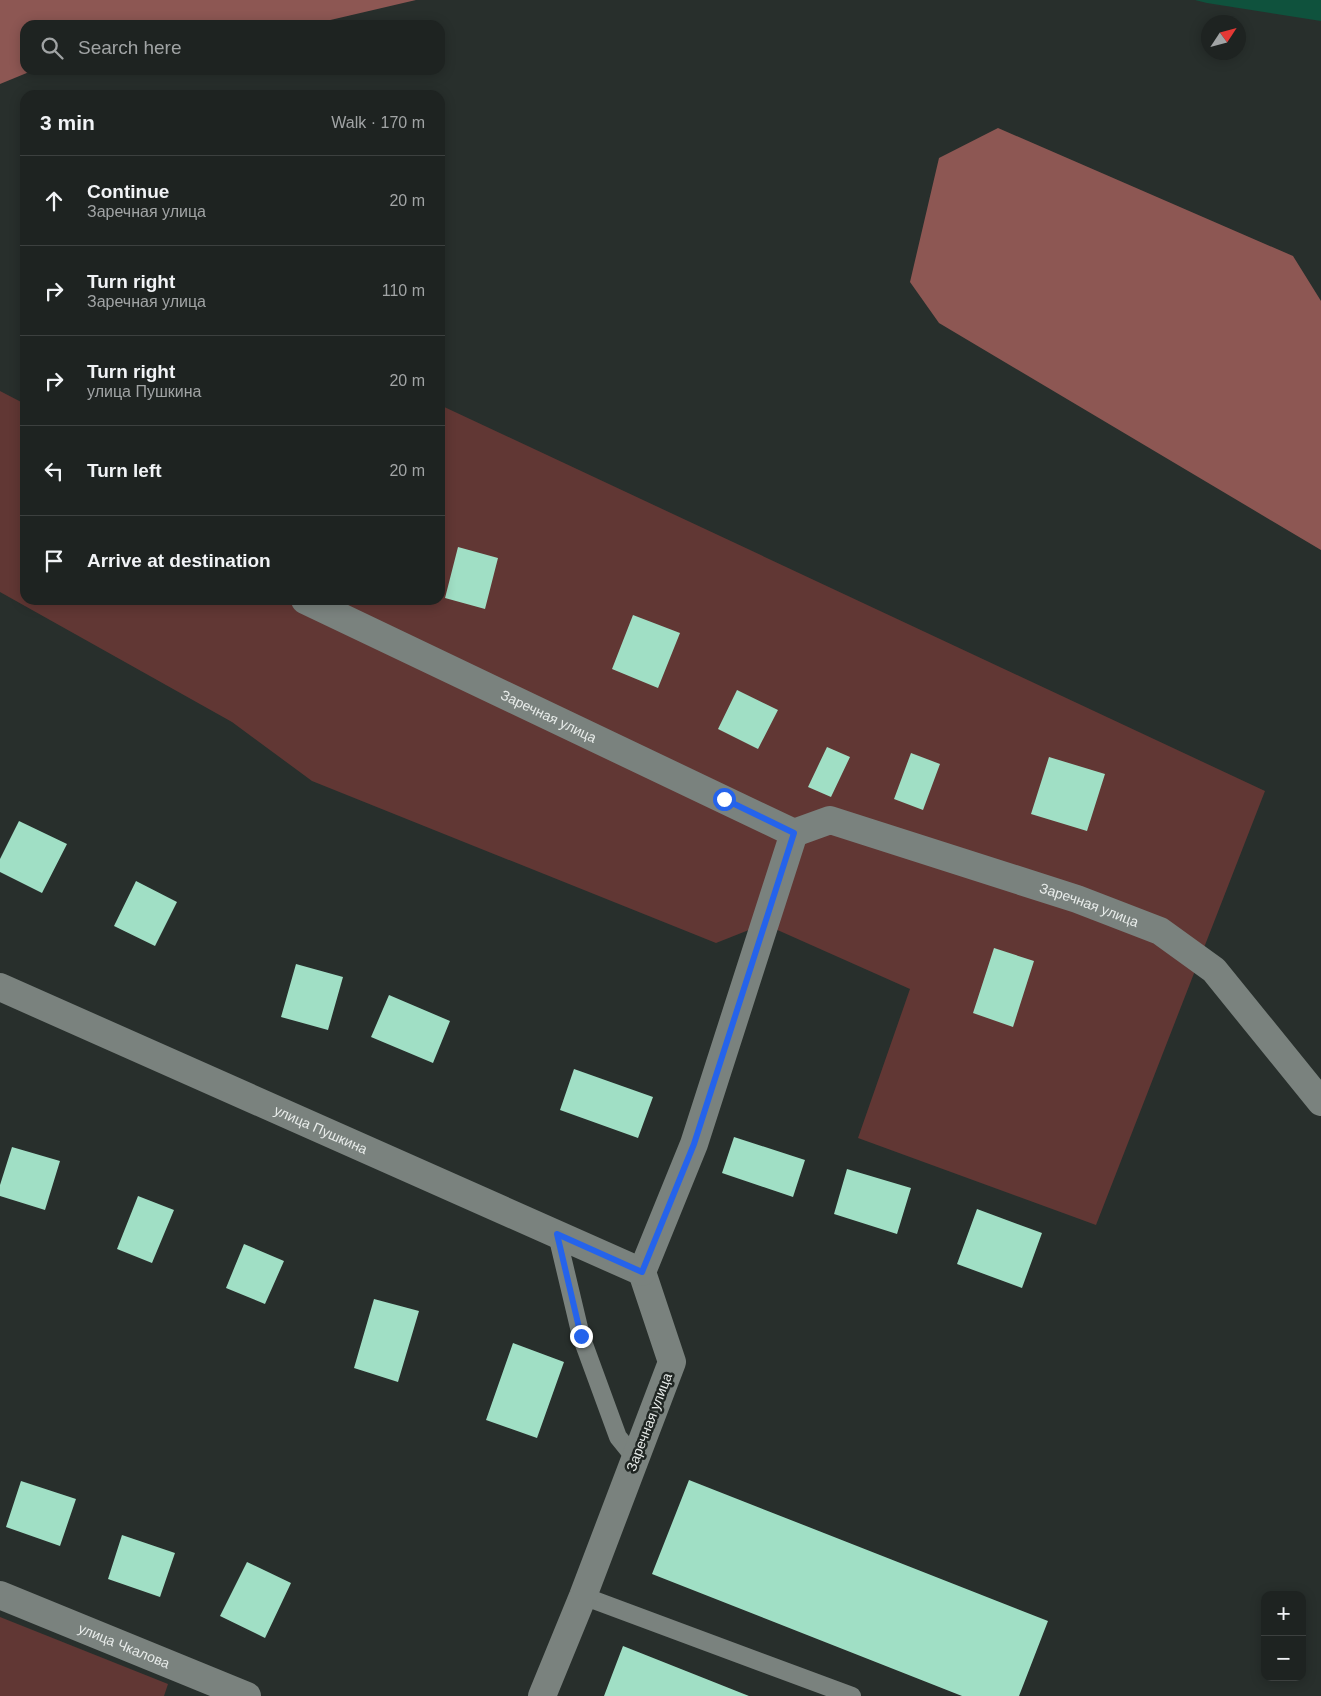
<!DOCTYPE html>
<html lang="en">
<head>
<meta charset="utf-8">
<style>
  body { margin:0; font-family:Helvetica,sans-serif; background:#2b2f2e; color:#f1f3f6 }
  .controls { position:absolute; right:15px; bottom:15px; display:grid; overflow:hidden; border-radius:10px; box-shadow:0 2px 12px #0003 }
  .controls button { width:45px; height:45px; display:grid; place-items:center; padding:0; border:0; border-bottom:1px solid #3c403f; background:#1e2321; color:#f1f3f6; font:25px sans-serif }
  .compass { position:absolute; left:1201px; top:15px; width:45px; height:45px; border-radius:50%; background:#1e2321; box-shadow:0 2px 12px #0003; rotate:54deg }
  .stop { position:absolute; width:15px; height:15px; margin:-11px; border:4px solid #2563eb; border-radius:50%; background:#fff }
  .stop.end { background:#2563eb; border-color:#fff; box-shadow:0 1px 5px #0008 }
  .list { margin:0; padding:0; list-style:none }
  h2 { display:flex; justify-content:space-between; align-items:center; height:65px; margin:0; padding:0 20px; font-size:21px }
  h2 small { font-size:16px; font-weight:400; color:#a1a4a5 }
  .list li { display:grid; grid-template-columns:32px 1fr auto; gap:15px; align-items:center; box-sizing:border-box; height:90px; padding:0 20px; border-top:1px solid #3c403f }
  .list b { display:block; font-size:19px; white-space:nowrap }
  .list p { margin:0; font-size:16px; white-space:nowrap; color:#a1a4a5 }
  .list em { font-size:16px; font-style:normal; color:#a1a4a5 }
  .icon { flex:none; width:28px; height:28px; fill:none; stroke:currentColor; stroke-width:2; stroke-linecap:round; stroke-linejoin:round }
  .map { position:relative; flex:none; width:1321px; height:1696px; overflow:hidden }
  .search { position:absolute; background:#1e2321; box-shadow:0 2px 12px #0003; left:20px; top:20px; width:425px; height:55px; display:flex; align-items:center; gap:12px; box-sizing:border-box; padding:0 18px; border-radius:15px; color:#a1a4a5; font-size:19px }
  .panel { position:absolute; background:#1e2321; box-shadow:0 2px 12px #0003; left:20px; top:90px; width:425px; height:515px; border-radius:15px }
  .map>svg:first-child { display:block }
</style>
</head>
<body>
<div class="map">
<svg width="1321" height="1696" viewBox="0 0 1321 1696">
  <rect width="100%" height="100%" fill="#282f2c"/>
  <!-- green -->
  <path fill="#613734" d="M0,391L25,404V600H440V405L1265,791L1096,1225L858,1138L910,989L764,924L716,943L312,781L232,722L0,592Z
    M0,1617L168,1684L164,1696H0Z"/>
  <!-- forest -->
  <path fill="#8d5753" d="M0,0H416L309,25H25V70H34L0,84Z
    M998,128L1293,256L1321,301V550L939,323L910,282L939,158Z"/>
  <!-- water -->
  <path fill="#0f523d" d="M1195,0H1321V21L1207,3Z"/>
  <!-- building -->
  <path fill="#a0dfc5" d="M458,547L498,558L485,609L445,598Z
    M633,615L680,633L658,688L612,669Z
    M737,690L778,710L758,749L718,729Z
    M827,747L850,757L831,797L808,787Z
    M911,753L940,764L923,810L894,799Z
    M1049,757L1105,774L1087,831L1031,814Z
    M19,821L67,844L42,893L0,872V859Z
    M136,881L177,902L155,946L114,926Z
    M994,948L1034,961L1013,1027L973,1013Z
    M296,964L343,977L328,1030L281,1017Z
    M389,995L450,1021L433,1063L371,1037Z
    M574,1069L653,1097L638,1138L560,1110Z
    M734,1137L805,1160L793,1197L722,1173Z
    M12,1147L60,1161L45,1210L0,1196V1185Z
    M847,1169L911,1188L897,1234L834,1214Z
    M138,1196L174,1210L152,1263L117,1249Z
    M977,1209L1042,1233L1022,1288L957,1264Z
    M244,1244L284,1261L265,1304L226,1288Z
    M374,1299L419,1311L398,1382L354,1368Z
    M513,1343L564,1362L537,1438L486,1420Z
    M689,1480L1048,1621L1019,1696H962L652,1574Z
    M21,1481L76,1499L60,1546L6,1527Z
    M122,1535L175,1553L160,1597L108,1579Z
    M247,1562L291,1583L265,1638L220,1616Z
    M623,1646L749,1696H604Z"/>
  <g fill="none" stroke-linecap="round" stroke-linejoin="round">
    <!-- service -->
    <path stroke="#7a827e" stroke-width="18" d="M557,1235L581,1336L618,1437L635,1458
      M583,1596L852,1696"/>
    <!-- minor -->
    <g stroke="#7a827e" stroke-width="28">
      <path id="s1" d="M305,600L794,833L694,1144L642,1272L672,1362L583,1596L542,1696"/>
      <path id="s2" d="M794,833L830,820L1077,899L1160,931L1214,970L1321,1102"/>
      <path id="s3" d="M0,987L642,1272"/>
      <path id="s4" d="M0,1595L247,1696"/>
    </g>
  </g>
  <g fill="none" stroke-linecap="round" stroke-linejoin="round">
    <!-- route -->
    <path stroke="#2563eb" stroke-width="6" d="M581,1336L557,1234L642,1272L694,1144L794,833L724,799"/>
  </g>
  <g text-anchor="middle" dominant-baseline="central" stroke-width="5" stroke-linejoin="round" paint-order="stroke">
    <!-- street labels -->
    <g font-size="14" fill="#e8ecea" stroke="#1f2522">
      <text stroke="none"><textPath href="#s1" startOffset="270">Заречная улица</textPath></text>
      <text stroke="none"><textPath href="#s2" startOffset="311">Заречная улица</textPath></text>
      <text stroke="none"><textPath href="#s3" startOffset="351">улица Пушкина</textPath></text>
      <text transform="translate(649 1422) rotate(-69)">Заречная улица</text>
      <text stroke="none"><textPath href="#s4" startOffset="134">улица Чкалова</textPath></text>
    </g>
  </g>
</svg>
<div class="controls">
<button>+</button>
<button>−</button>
</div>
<svg class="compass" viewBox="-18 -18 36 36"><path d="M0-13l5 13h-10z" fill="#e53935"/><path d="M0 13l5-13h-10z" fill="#a1a4a5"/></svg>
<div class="stop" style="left:724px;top:799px"></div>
<div class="stop end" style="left:581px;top:1336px"></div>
<div class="search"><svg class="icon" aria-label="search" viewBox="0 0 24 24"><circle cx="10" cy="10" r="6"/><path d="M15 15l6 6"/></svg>Search here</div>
<section class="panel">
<h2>3 min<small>Walk · 170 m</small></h2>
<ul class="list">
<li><svg class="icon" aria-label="ahead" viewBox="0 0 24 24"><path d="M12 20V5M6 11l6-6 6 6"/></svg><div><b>Continue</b><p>Заречная улица</p></div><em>20 m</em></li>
<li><svg class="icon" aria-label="right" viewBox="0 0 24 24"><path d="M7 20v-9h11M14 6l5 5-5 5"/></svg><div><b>Turn right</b><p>Заречная улица</p></div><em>110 m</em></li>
<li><svg class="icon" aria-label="right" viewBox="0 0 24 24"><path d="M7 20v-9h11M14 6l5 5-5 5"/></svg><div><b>Turn right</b><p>улица Пушкина</p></div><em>20 m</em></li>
<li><svg class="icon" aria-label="left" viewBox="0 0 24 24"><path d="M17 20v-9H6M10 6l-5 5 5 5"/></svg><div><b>Turn left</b></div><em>20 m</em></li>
<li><svg class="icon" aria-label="arrive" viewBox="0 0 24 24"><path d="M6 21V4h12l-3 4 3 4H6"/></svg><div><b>Arrive at destination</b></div></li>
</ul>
</section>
</div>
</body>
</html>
